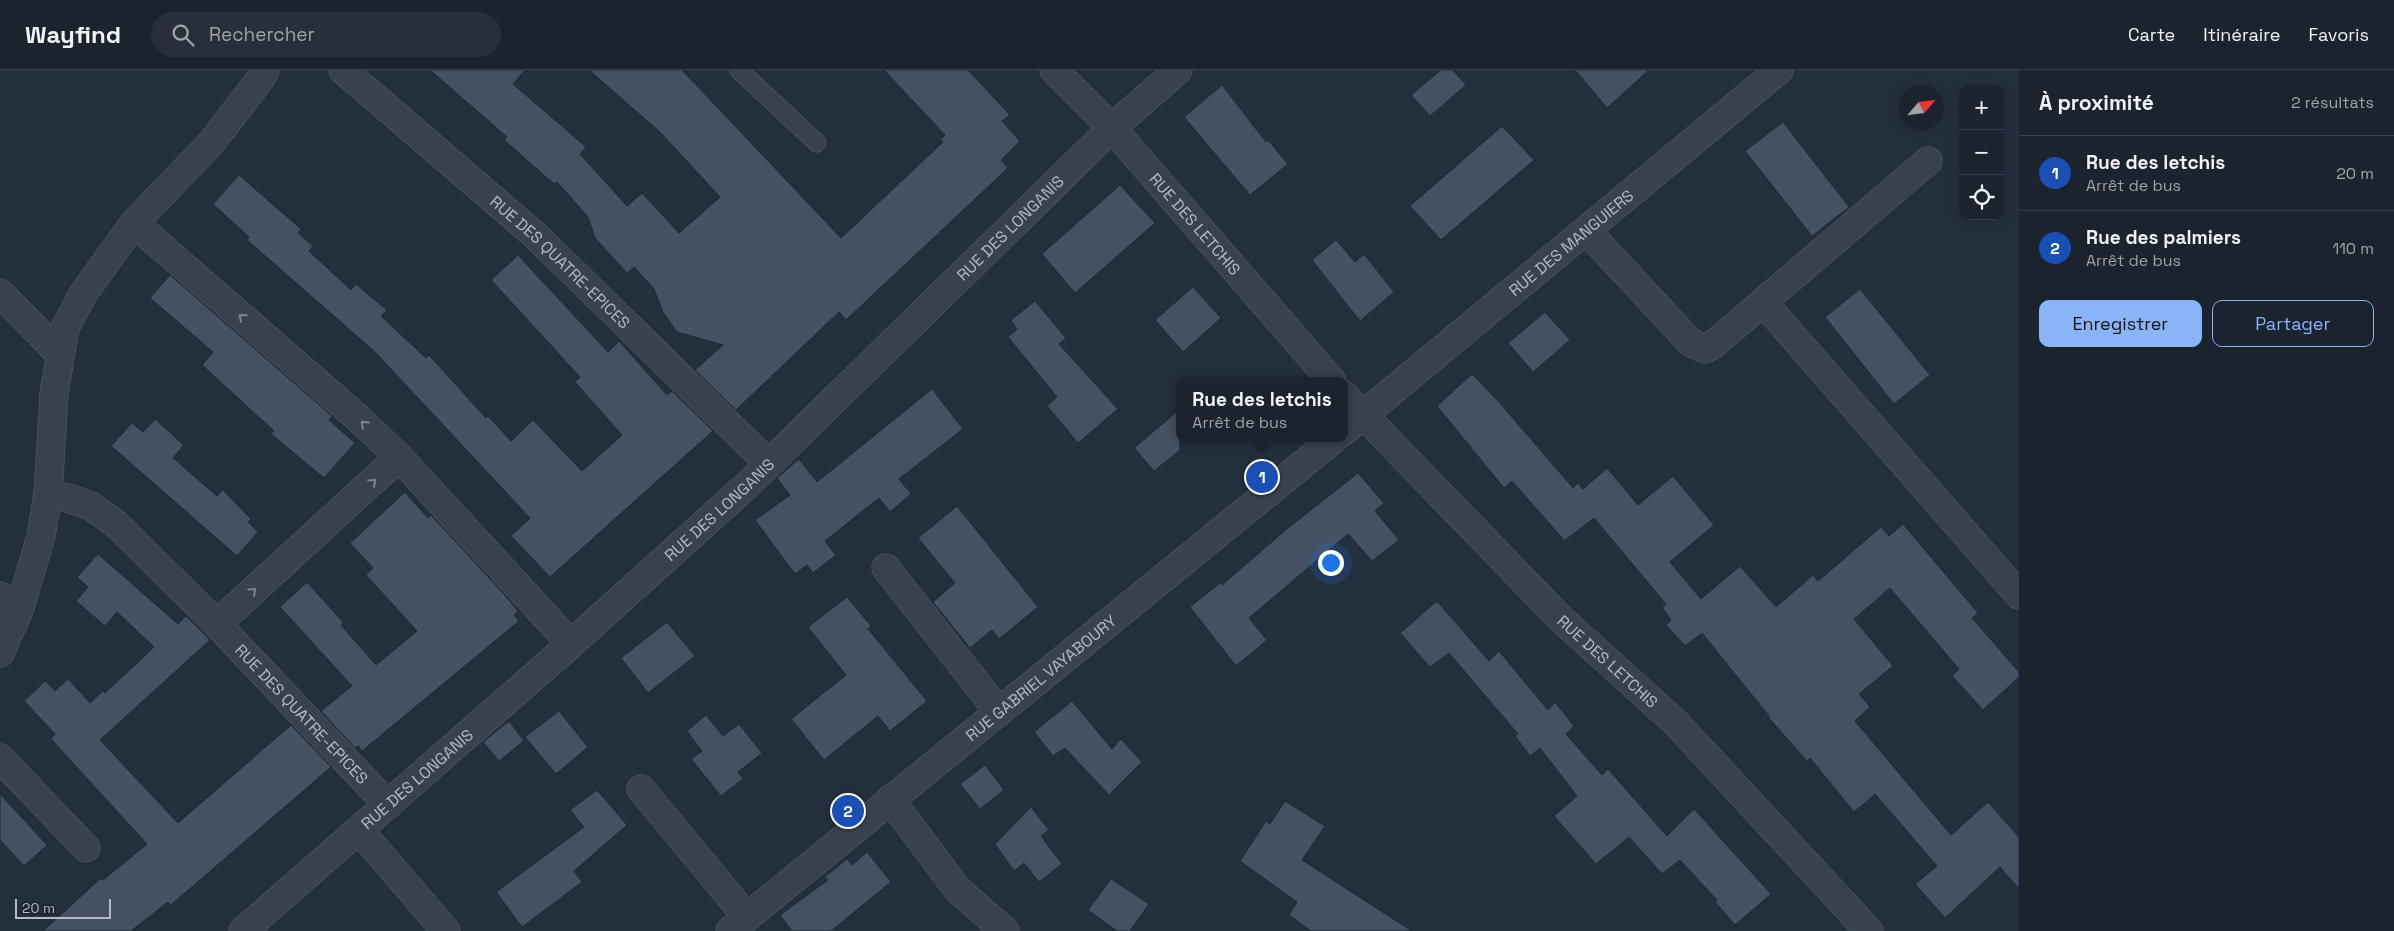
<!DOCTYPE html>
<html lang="fr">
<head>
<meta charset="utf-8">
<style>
  body { margin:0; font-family:"Space Grotesk",sans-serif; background:#282f3a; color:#f1f3f6 }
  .controls { position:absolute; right:15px; top:15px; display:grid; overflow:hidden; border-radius:10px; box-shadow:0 2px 12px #0003 }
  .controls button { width:45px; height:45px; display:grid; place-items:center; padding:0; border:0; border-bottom:1px solid #39404a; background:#1b232e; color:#f1f3f6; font:25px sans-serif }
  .compass { position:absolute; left:1899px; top:15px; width:45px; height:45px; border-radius:50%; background:#1b232e; box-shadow:0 2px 12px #0003; rotate:62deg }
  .scale { position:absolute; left:15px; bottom:12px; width:96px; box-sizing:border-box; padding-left:5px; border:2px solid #b4bcc9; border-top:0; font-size:14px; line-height:18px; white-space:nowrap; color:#b4bcc9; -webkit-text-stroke:4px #1d2633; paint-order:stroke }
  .you { position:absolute; left:1330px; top:492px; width:18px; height:18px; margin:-12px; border:4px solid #fff; border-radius:50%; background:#1a73e8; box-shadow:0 0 0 8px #1a73e833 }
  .badge { display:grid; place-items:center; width:32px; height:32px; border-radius:50%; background:#8ab4f8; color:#fff; font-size:16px; font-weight:700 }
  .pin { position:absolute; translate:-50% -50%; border:2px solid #fff; box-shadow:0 1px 5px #0006 }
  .popup { position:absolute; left:1176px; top:307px; width:172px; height:65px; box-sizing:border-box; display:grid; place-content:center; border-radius:10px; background:#1b232e; filter:drop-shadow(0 1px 4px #0005); font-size:16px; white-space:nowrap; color:#a0a4aa }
  .popup b { font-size:19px; color:#f1f3f6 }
  .popup::after { content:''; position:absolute; left:50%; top:100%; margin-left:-10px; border:10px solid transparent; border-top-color:#1b232e }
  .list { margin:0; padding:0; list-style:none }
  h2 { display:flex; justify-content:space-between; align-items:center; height:65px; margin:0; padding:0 20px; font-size:21px }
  h2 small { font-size:16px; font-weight:400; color:#a0a4aa }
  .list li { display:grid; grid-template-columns:32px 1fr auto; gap:15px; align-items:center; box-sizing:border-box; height:75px; padding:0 20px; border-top:1px solid #39404a }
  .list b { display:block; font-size:19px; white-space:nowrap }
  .list p { margin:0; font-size:16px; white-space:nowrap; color:#a0a4aa }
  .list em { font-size:16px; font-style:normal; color:#a0a4aa }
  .actions { display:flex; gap:10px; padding:15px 20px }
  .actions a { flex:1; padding:11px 0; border:1px solid #8ab4f8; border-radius:10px; text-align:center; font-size:18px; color:#8ab4f8 }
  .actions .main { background:#8ab4f8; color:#111 }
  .icon { flex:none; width:28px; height:28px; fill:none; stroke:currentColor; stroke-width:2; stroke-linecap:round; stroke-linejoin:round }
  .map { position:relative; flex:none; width:2019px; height:861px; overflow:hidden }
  header { display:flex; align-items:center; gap:30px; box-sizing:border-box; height:70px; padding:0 25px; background:#1b232e; border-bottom:1px solid #39404a }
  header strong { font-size:24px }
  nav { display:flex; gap:28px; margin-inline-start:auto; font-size:18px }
  .search { width:350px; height:45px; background:#282f3a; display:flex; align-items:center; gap:12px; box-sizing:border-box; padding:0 18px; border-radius:28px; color:#a0a4aa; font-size:19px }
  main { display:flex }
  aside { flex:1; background:#1b232e }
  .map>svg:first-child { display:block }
</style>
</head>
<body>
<header>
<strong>Wayfind</strong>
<div class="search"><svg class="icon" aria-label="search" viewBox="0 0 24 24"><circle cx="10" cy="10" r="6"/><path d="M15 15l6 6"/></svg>Rechercher</div>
<nav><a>Carte</a><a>Itinéraire</a><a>Favoris</a></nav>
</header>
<main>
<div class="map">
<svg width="2019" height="861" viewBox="0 0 2019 861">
  <rect width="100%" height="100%" fill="#242f3e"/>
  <!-- building -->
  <path fill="#455162" stroke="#1f2835" d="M430,0H525L513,14L586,77L580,84L627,136L642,123L679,163L720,127L660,62L589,0H682L841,168L943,72L940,70L945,65L884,0H968L1010,45L1002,51L1020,71L1001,90L1008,98L846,250L839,242L736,340L695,300L723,275L677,262L663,242L654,219L634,197L627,203L595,168L588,147L557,112L554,114L504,70L507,67Z
    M1441,0H1453L1466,15L1430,46L1411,25Z
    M1575,0H1649L1607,38Z
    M1222,15L1266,72L1268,70L1288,94L1250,125L1184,47Z
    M1783,52L1849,137L1812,166L1745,81Z
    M1502,56L1534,90L1441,170L1410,136Z
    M239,105L301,159L298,163L313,176L309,181L351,220L356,214L387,240L381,246L426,288L429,285L486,348L488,346L511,371L533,350L582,401L622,365L575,312L580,307L491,210L518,185L608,282L619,271L667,325L672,321L713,361L550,507L511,466L530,448L375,282L247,170L249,167L213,134Z
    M1120,115L1155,153L1075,223L1042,184Z
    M1336,170L1355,192L1364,184L1394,222L1360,251L1312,190Z
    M170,205L332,346L329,350L355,373L324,408L271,364L274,361L202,295L213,282L150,228Z
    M1193,217L1221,248L1183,282L1155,250Z
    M1860,219L1930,305L1894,334L1825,247Z
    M1035,231L1066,268L1059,274L1118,339L1078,373L1047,336L1057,327L1008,267L1017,259L1011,250Z
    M1545,242L1570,270L1533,302L1508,273Z
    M1472,304L1499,332L1573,418L1578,413L1583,419L1607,398L1638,435L1673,406L1714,455L1670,492L1701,529L1740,496L1776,537L1813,505L1818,511L1881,457L1889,466L1903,454L1978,543L1972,548L2019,602V607L1983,640L1952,606L1959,599L1890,518L1854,549L1893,596L1859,624L1870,637L1855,651L1951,765L1988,732L2019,767V819L2000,797L1945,848L1915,814L1937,796L1875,724L1854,742L1810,688L1807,691L1768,647L1769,646L1702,563L1685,576L1666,555L1671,550L1662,537L1666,534L1594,448L1563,472V469L1512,411L1504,418L1437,336Z
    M932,319L963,359L899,409L911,424L890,442L879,428L825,471L836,485L813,503L807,495L795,504L755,450L790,425L777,408L799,389L817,412Z
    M1180,339V380L1154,401L1134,378Z
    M155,349L184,375L173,388L217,426L223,420L251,449L248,452L258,462L237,486L111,376L132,353L143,362Z
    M1358,403L1384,433L1375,441L1399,470L1372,491L1348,464L1249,548L1267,570L1236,596L1190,537L1220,513L1222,515L1288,458Z
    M405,422L428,448L431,445L503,523L518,541L514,545L519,551L362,681L358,676L355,678L321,641L352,616L280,537L307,512L343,552L341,555L376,595L417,561L366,505L373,498L350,473Z
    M957,436L1038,537L999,569L992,560L970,578L933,532L955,513L918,468Z
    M98,484L178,554L186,546L210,570L100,670L178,753L291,655L331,697L171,835L168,832L131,861H43L101,808L103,810L147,774L51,669L55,664L24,631L45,611L55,621L68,609L90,633L103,621L105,623L154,577L117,542L105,556L76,531L88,517L77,507Z
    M847,527L871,556L868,559L927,631L890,661L878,646L824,690L791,649L846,605L808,557Z
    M1437,531L1489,591L1499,581L1548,640L1555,632L1574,656L1566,664L1602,705L1608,699L1667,766L1694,739L1771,824L1735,855L1715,832L1717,830L1680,790L1662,804L1629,767L1596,794L1554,746L1577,726L1540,678L1530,686L1515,666L1518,664L1449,583L1430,597L1400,563Z
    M667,552L695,586L648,623L621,588Z
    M1072,631L1112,679L1121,669L1142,692L1109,725L1065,678L1053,686L1034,662Z
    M559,641L588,677L556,704L525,667Z
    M706,645L723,666L739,654L762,683L738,702L743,709L721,726L691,689L702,681L687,661Z
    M509,651L524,671L499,691L483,672Z
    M985,695L1004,720L980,739L960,714Z
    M597,720L627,755L574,801L582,812L522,857L496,822L584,757L570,740Z
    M0,724L47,775L24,796L0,770Z
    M1285,731L1325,756L1302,790L1412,861H1311L1289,845L1297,832L1240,791L1266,751L1270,754Z
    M1031,737L1049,760L1041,766L1062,794L1039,812L1024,793L1014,801L995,774Z
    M867,782L891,812L831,861H792L780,845L828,810L825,807L847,789L852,795Z
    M1111,809L1149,834L1130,861H1117L1088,840Z"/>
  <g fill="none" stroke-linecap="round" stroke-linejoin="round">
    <!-- service casing -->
    <g stroke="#565f6c" stroke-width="19">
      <path id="service" d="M739,0L817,73"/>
    </g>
    <!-- minor casing -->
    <g stroke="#565f6c" stroke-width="29">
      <g id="minor">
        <path id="s1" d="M343,0L536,166L769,394"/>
        <path d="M134,153L359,349L399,387L571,574"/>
        <path d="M1586,160L1690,272L1705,279L1714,274L1928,91"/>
        <path d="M0,223L60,284"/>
        <path d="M1763,232L2019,525"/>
        <path id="s2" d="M1344,361L1779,0"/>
        <path id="s3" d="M48,425L68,428L91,436L116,454L217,554L388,735"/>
        <path d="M886,498L999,642"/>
        <path d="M0,526L20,538"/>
        <path d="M217,554L399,387"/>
        <path d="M0,583L20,538L41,466L48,425L54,324L65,258L83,224L134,153L212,72L261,8L265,0"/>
        <path d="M0,688L86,778"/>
        <path d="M641,719L747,847"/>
        <path d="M890,729L958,820L1005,861"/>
        <path d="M359,760L446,861"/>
        <path id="s4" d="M243,861L571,574L745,417L1112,58L1178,0"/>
        <path id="s5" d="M730,861L1335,368"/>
      </g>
    </g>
    <!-- tertiary casing -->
    <g stroke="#565f6c" stroke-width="29">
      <g id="tertiary">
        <path id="s6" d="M1054,0L1112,58L1332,311"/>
        <path id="s7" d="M1344,325L1560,548L1676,653L1869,861"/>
      </g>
    </g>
    <!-- service -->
    <use href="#service" stroke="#38414e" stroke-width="18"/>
    <!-- minor -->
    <use href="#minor" stroke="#38414e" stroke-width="28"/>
    <!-- tertiary -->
    <use href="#tertiary" stroke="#38414e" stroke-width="28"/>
  </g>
  <!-- one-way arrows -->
  <defs><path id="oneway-chevron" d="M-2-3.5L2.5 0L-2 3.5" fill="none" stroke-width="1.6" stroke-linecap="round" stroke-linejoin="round" transform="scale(1.25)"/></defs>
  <g stroke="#7c8592">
    <use href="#oneway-chevron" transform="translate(242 247) rotate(-139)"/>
    <use href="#oneway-chevron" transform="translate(364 354) rotate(-137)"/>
    <use href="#oneway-chevron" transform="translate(373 412) rotate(-42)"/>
    <use href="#oneway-chevron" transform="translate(253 521) rotate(-42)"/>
  </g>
  <g text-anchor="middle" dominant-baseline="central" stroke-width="4" stroke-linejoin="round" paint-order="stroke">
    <!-- street labels -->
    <g font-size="16" fill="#b4bcc9" stroke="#1d2633">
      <text stroke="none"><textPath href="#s6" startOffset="209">RUE DES LETCHIS</textPath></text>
      <text stroke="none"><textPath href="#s4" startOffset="1041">RUE DES LONGANIS</textPath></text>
      <text stroke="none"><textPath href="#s2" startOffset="295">RUE DES MANGUIERS</textPath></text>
      <text stroke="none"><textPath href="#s1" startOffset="290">RUE DES QUATRE-EPICES</textPath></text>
      <text stroke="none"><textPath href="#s4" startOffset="636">RUE DES LONGANIS</textPath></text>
      <text stroke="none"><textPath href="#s7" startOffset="375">RUE DES LETCHIS</textPath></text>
      <text stroke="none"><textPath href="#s5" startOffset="401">RUE GABRIEL VAYABOURY</textPath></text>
      <text stroke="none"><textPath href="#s3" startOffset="341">RUE DES QUATRE-EPICES</textPath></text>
      <text stroke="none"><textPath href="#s4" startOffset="231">RUE DES LONGANIS</textPath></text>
    </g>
  </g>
</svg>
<div class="controls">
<button>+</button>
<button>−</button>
<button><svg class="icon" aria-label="locate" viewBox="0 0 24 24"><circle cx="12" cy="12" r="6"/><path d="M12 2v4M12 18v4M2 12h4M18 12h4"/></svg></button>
</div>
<svg class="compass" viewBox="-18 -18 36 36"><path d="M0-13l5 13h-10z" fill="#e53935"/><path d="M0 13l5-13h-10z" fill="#a0a4aa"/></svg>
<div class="scale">20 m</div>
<div class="you"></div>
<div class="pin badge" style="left:1262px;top:407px;background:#1a4fb4">1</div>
<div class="popup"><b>Rue des letchis</b>Arrêt de bus</div>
<div class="pin badge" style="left:848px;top:741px;background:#1a4fb4">2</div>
</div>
<aside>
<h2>À proximité<small>2 résultats</small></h2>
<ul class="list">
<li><span class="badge" style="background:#1a4fb4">1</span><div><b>Rue des letchis</b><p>Arrêt de bus</p></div><em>20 m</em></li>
<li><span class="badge" style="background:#1a4fb4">2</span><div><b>Rue des palmiers</b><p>Arrêt de bus</p></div><em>110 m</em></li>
</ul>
<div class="actions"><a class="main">Enregistrer</a><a>Partager</a></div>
</aside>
</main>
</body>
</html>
